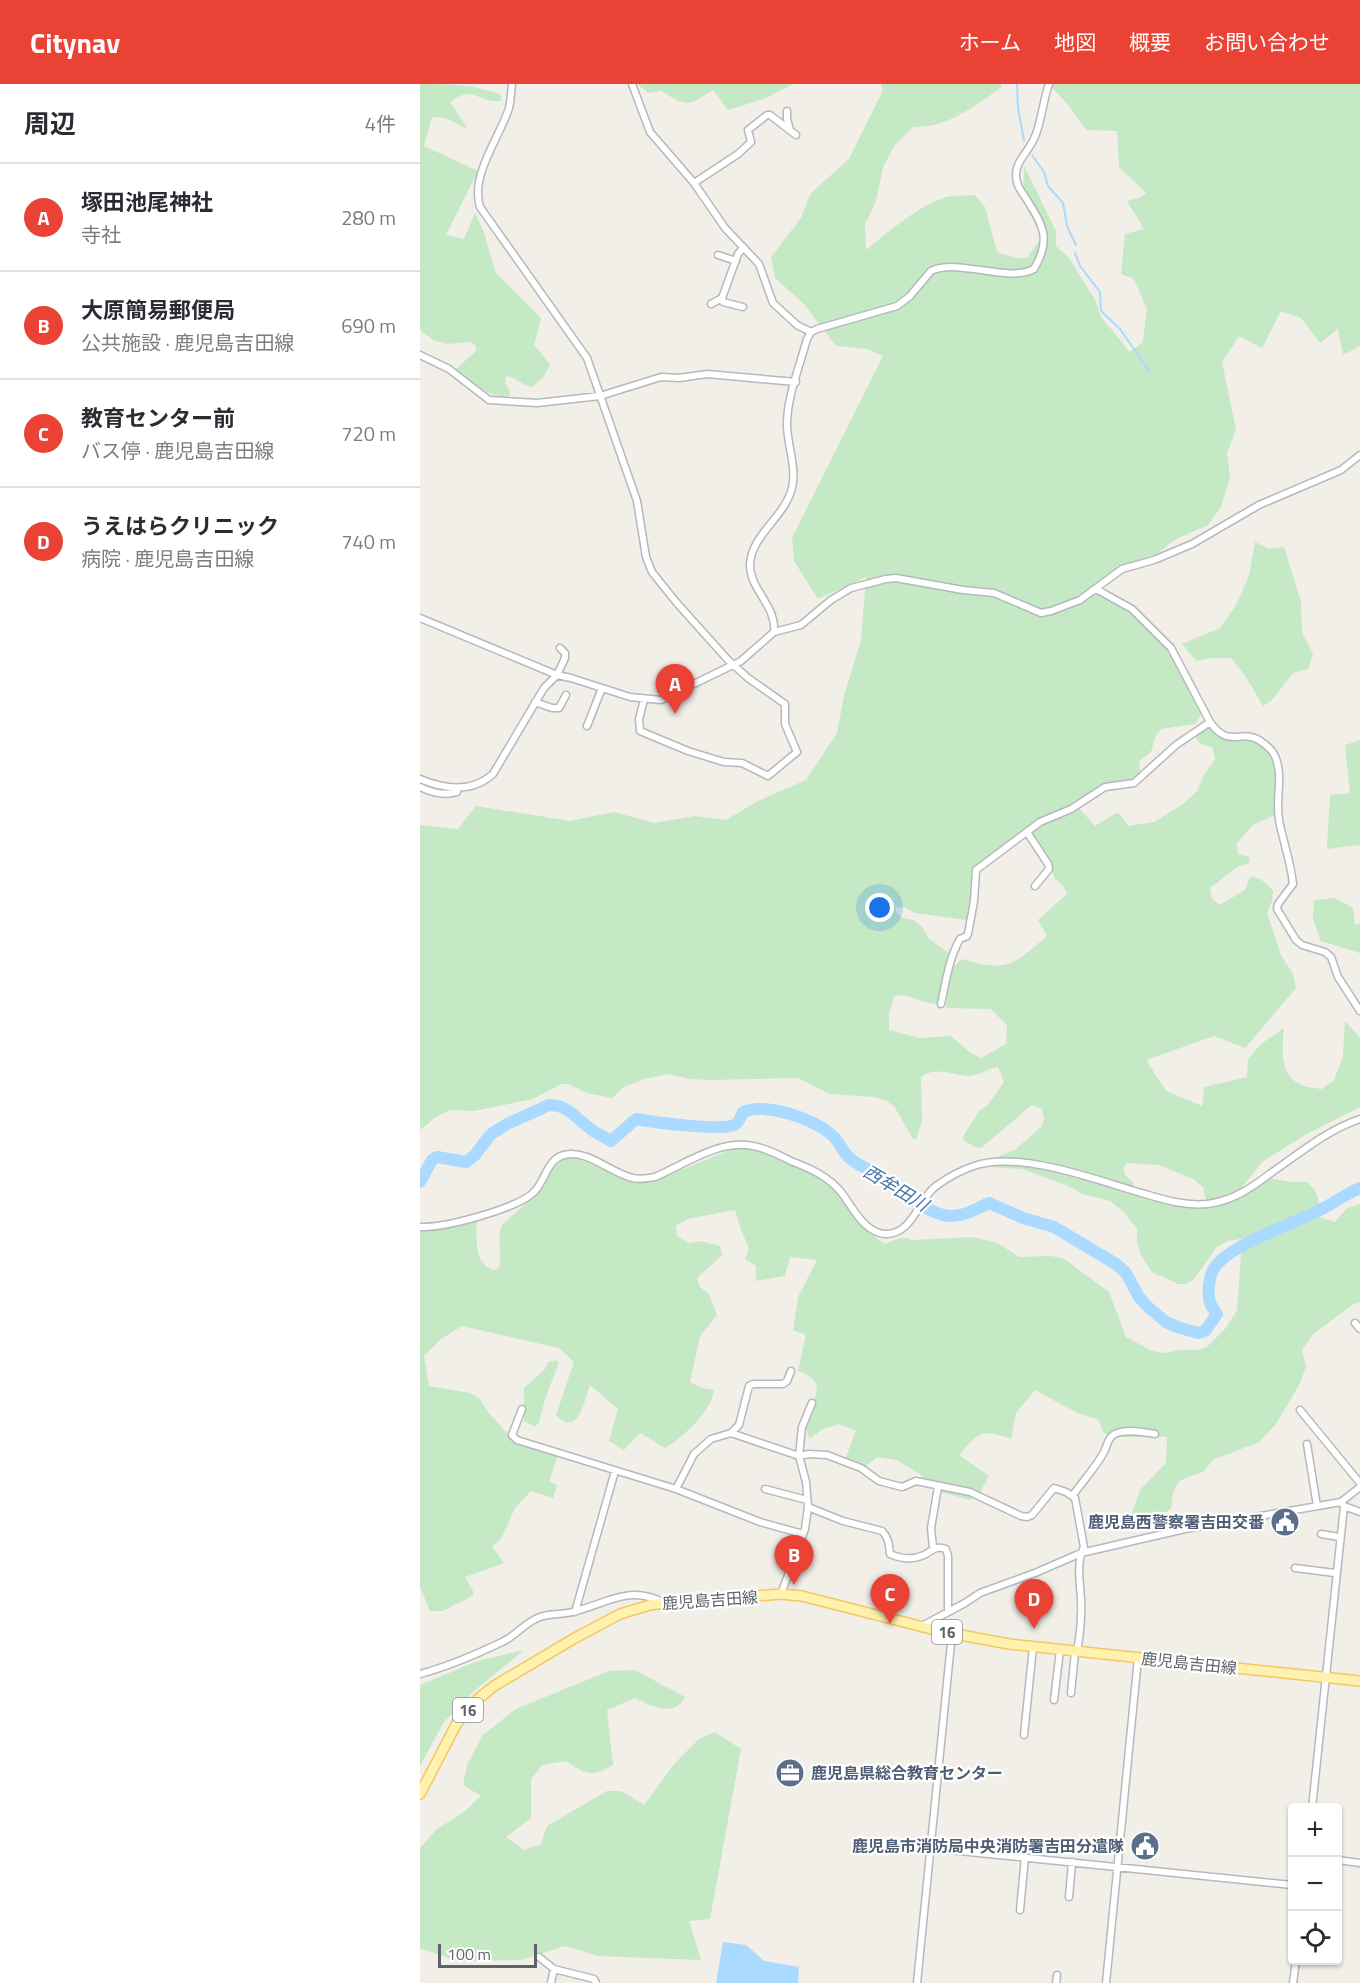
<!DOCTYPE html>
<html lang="ja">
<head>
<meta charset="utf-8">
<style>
  body { margin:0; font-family:"Titillium Web","Noto Sans JP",sans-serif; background:#f7f7f7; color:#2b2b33 }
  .controls { position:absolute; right:18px; bottom:18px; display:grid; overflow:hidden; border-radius:6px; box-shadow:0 2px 4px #0004 }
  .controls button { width:54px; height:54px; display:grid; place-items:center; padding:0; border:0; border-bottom:2px solid #e1e1e2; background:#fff; color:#2b2b33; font:30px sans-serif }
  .scale { position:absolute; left:18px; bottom:15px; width:99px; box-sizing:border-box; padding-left:6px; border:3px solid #5f6368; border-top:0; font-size:16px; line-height:21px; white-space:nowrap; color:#5f6368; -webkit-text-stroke:4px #fff; paint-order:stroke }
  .you { position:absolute; left:460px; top:824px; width:21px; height:21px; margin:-15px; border:4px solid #fff; border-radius:50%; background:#1a73e8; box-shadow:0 0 0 9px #1a73e833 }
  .badge { display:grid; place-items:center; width:39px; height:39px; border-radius:50%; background:#ea4335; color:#fff; font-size:20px; font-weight:700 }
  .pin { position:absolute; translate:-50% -50px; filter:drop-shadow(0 2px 3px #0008) }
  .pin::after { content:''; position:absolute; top:32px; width:21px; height:18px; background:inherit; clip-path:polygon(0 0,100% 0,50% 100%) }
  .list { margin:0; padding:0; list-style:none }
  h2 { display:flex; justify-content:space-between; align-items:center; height:78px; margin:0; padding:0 24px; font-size:26px }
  h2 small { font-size:20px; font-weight:400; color:#7c7c81 }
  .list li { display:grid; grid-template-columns:39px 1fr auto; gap:18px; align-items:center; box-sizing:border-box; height:108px; padding:0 24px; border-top:2px solid #e1e1e2 }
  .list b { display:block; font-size:22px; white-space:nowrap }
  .list p { margin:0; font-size:20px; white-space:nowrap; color:#7c7c81 }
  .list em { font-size:20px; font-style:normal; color:#7c7c81 }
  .icon { flex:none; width:33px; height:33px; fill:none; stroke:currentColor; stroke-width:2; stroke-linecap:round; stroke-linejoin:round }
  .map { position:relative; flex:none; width:940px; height:1899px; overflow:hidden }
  header { display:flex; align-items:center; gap:36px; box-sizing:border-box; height:84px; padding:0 30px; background:#ea4335; color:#fff }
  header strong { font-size:28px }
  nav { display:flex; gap:33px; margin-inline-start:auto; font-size:21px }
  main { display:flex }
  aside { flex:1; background:#fff }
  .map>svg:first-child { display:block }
</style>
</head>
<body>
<header>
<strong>Citynav</strong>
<nav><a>ホーム</a><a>地図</a><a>概要</a><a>お問い合わせ</a></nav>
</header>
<main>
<aside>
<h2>周辺<small>4件</small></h2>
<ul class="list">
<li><span class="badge">A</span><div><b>塚田池尾神社</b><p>寺社</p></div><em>280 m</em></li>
<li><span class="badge">B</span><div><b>大原簡易郵便局</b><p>公共施設 · 鹿児島吉田線</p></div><em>690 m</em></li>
<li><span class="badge">C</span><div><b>教育センター前</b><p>バス停 · 鹿児島吉田線</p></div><em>720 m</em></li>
<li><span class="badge">D</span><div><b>うえはらクリニック</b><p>病院 · 鹿児島吉田線</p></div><em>740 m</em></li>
</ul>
</aside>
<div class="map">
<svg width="940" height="1899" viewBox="0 0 940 1899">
  <rect width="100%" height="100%" fill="#f1efe8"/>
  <!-- green -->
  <path fill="#c5e8c5" d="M0,0C28,0 55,0 81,11V17C59,19 52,0 30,18L48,45L25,34L12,33L4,62L58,87L26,151L44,155L55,129L63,146L76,189L121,234L114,261L130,280L123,294L112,303C102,302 97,293 86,292L85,299L90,308V312C66,315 53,297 36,285L56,267V262L50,258L27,260L13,256L0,246Z
    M217,0H373L346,14L308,26L293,6C267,23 268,23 241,7L229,9Z
    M461,0H581L582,3C555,22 527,44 493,43L475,61L463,83L456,117L445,140L446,166C471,146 495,124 526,113C535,111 546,112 555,111L565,123L577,168L596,174H607L623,151L610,122L603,112L604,82L636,147V162L649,174L675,216L681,233L710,268L723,258L727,225L714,195L701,190L705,150L724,145L707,117L719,114L726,109L699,83L697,47L666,46L650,23L629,0H940V262L923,271L918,245L900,259L881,234L861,227L842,264L819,252L802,278L816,346L807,369L810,394L801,423L788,441L754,456L737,470L699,483L673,506L712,528L753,571L781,631L775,640L741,645L735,653L731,668L719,677L720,687L713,697L682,702L650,723L620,735L582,765L557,780L553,791L550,832L546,836L495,829L483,823L476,824V828L483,834L494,836L503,844L508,854L530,870L519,920C503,921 489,908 474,912L469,930V946L499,954L531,952L551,969L561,974L586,960L587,941L571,925L526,924L531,885L542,875C588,889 593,881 627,852L618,836L647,810L643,801L635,795L631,782L610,751V748L622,740L659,724L675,742L696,729L700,730L708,742L734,738L763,720L777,707L784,691L795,675L792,663C784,661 776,660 775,650L790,644C803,669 843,640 854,679C859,695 856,714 854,731L833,741L817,759L818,770L829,773L830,779L817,783L790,804L792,815L800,821L825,806L830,793C841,793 846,799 853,807L852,817L847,829L861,871L873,890L876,904L825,964L794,952L726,976L746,1007L782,1022L784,1003L827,993L828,975L841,960L864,944C862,964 859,992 882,1001C888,1004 896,1004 902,1005L914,996L923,973L925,937L940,954V1023L887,1050L842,1078L820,1106L804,1113L786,1118L783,1103L773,1095L739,1081L707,1079L703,1084L705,1090L714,1100L711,1103C665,1090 617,1070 569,1076L595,1066L621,1043L624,1036L622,1025L612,1021L561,1064L555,1063L543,1056L545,1049L559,1027L567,1022L584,998L578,983C568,984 558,993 547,992C532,991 515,982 501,993L502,1037L496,1055H493L474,1022L465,1016L454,1013L410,1010L378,994L292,996L270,995L248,990L224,995L202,1004L193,1014L167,1009L148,1000H141L113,1015L54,1027L30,1026L16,1033L0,1046V741L38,745L56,722L150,737L194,728L234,739L275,732L306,736L338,717L386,696L417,649L424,612L441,556L446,493L398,515L374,477L372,454L463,272L447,265L416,262L384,220L355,194L351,173L381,134L390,110L429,75L463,6Z
    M835,458L849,465L864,463L881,518L882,549L893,570L888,585L873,589L852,616L843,622L826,593L811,574H792L776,577L762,560L800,544L816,521L829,492Z
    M940,656V761L907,765L910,711L930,709L925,661Z
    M915,814L933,824L935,841L940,840V869L901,857L893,835L894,816Z
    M315,1064C347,1065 402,1088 422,1113C436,1131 445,1149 465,1160C475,1156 482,1151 492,1156L553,1153L577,1159L599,1173L630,1172L643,1174L689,1208L706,1253L732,1267L744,1269L759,1266H779L788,1262L806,1244L817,1226L821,1169L826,1154L808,1157L797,1163L773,1196L766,1200H758L732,1188L721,1171L717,1158V1145L704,1128L690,1117L663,1110L648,1102L602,1085L568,1083L590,1080L606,1081L759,1122C798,1126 818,1116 849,1094L872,1098H887C899,1109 900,1118 899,1133L915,1138L927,1124L940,1120V1218L934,1220L893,1250L882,1266L886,1283L879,1301L856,1340L839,1358L793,1376L784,1387L759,1397L753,1409L751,1424C736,1436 729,1437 712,1429L720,1406L746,1379L747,1353H701L683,1349L679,1336L657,1329L615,1306L596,1329L591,1355C562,1344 558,1348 539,1371L569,1392L558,1412L550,1416L521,1408L498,1389L477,1376L457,1373L444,1384L425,1375L436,1347L419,1340L403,1345L389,1355C388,1351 386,1346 386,1341C385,1321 416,1300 378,1287L386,1251L373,1246L378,1213L397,1176L370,1173L365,1192L336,1197V1182L325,1175L329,1164L321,1146L315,1126L267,1135L256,1142L257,1152L269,1159L280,1157L300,1162L302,1171L277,1194L280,1203L289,1210L297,1231L280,1252L270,1298L281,1304L294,1306C292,1327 262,1354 245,1364L220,1349L204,1366L189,1357L198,1325L170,1301C164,1316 159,1355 136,1331L154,1278L139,1264L42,1242L21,1255L4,1272L9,1302L50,1309L60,1315L67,1327L96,1359L138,1371L129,1397L137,1401L133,1414L111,1407L95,1424L81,1455L72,1463L84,1479L45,1493L53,1507V1511L49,1514L22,1527H10L0,1503V1145L53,1136L57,1138C56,1155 54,1180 74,1186L79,1183C83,1169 76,1155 82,1141L119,1107L133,1084L144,1075L154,1074L163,1076L199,1093L215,1097L231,1098Z
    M136,1276L139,1279L126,1312L119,1338L115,1343L104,1337V1304L125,1285L128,1278Z
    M104,1566L54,1607L24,1638L0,1682V1601L58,1577Z
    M215,1586L265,1613C254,1634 232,1622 215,1614L187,1626L193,1681C173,1693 165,1691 147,1677L122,1681L111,1696V1734L86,1753L104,1766L121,1760L127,1742L187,1707H201L224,1721L255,1679L279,1655L295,1648L321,1665L290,1835L269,1837L281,1876L178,1872L145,1862L101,1876L37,1877L0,1864V1764L17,1745L44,1728L61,1712L43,1701L47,1681L63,1651L96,1625L189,1587Z"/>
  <!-- water -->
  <path fill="#aadaff" d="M303,1858L326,1861L344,1877L379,1883L378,1899H296Z"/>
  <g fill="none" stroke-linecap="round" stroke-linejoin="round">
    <!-- stream -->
    <path stroke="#aadaff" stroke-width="2" d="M597,0L598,24L604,57
      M612,71L624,88L628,102L643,119L647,142L656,161
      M655,169L660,182L680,208L681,227L700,245L730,288"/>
    <!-- river -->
    <path stroke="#aadaff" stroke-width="12" d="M0,1098L12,1076L17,1073L46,1078L55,1071L71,1050L87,1040L129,1021L139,1022L149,1027L173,1047L191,1057L216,1035C231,1038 306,1048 316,1040C319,1038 321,1032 323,1028C347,1018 393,1035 412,1051C420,1058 423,1070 432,1076C440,1082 451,1086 460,1092C479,1104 507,1131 530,1132C544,1133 557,1124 569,1119L603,1134L634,1143L696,1180L706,1189L719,1213L728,1223L746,1238L757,1243L778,1249L785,1247L797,1230C795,1227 791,1222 790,1218C787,1209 789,1190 795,1183C810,1161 870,1141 896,1128C911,1121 924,1111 940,1104"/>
    <!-- minor casing -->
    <g stroke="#b5b8bc" stroke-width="9">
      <path id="minor" d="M92,0C91,8 91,16 89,24C80,53 50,91 60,123L167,274L217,417L226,473L232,488L256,518L308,576L328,594L365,620V640L377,668L348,692L322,679L304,678L268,667L220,647L219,635L224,616
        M212,0L230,48L274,99L305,144L339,180L353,219L377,241L391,248
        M367,27V35L370,46
        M274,99L318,70L331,58L328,46L347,31H350L376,51
        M298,171L316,177
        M302,214L303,218L323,223
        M291,220L302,214L318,170L323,164
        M0,271L29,285L69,316L117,319L180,312L241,293L259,294L287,290L376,298
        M676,505L712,525L751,564L790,638C809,665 819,645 839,656C845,660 852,665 855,672C864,693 855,715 859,736C863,758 871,778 873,800L858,820L857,825L876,856L882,861L905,868L911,873L918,893L940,927
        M0,534L137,591L151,594L210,613L241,616L321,577L354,548L381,541L411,516L431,504L466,495L476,494L543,506L574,509L614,526L621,529L631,527L660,516L702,485L734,476L772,460L839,421L921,386L940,371
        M354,548C357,522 329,505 330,480C332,450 365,433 372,404C377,383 367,361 367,340C367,313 380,281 387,255L391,248L397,245L477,222L490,212L511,187C539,174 588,199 614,185C631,156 624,143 607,116C602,108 596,102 596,91C596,79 604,72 610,62C621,46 622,19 629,0
        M115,618L132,624H139L146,611
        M167,642L182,604
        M0,695C24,705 52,709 73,690L124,604L137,591L145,574V569L140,564
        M0,703C12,709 24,712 37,708L38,704
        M607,748L628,780L629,785L615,802
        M521,920C526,897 529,874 540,855L547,852L548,850L554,817L556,786L620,738L651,725L685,703L714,699L756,661L790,638
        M0,1143C25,1144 95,1125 113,1109C125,1098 127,1075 144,1071C168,1065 190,1089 213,1094C220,1096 228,1094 235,1093C265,1080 300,1055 333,1062C346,1064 359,1071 371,1077C389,1084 408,1092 421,1108C432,1122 444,1149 465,1150C493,1151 498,1115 516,1102C527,1094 544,1085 557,1081C602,1067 679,1097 725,1110C745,1116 765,1122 787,1120C813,1117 831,1104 851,1089C880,1069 907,1046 940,1035
        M935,1239L940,1245
        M102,1325L92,1351L97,1356L256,1405L340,1438L383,1450
        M880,1326L940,1399
        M311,1349L319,1341L329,1302L333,1300H363L367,1297L371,1287
        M887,1360L897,1422
        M256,1405L274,1370L291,1355L311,1349L379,1372L389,1370L407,1371L441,1384L459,1397L482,1403L496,1397L550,1408L601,1432L607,1433L612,1431L634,1404L646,1408L655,1414L664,1463C654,1482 663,1510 661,1530C661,1543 659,1556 657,1568
        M345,1405L387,1416
        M653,1411C663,1397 676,1383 684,1368C688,1360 688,1352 697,1349C708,1345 724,1348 735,1350
        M921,1419L924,1422L940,1428
        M388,1423L423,1437L462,1447C469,1454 469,1461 470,1470C481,1475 493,1476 504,1471C513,1467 514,1461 526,1465L528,1472V1527
        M901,1450L919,1453
        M513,1463L511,1444L518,1403
        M875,1484L915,1489
        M361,1510L385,1445L388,1423L386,1398L379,1372L382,1343L392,1319
        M155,1528L195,1387
        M502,1542L545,1519L560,1509L615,1489L661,1469L765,1445L921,1418L940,1403
        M0,1590C26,1583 57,1570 82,1558C96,1552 105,1538 120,1533C131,1529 145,1531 156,1527C189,1518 211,1501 244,1519
        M651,1609L655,1568
        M634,1616L640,1566
        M604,1651L613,1563
        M892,1724L924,1422
        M510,1764L872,1801
        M918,1776L940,1779
        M649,1813L652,1778
        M600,1826L605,1773
        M119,1873L134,1885L131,1899
        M134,1885L174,1895L176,1899
        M497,1899L532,1549
        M636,1899L637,1891
        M686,1899L718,1574
        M873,1899L876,1876"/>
    </g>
    <!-- primary casing -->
    <g stroke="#f2c960" stroke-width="12">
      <path id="primary" d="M0,1710L37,1639L58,1615L74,1602L155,1554L200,1530L230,1521L244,1519L361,1510L382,1512L519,1547L589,1560L940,1597"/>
    </g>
    <!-- minor -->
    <use href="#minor" stroke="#fff" stroke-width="6"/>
    <!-- primary -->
    <use href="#primary" stroke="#fff2af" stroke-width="9"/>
  </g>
  <!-- icons -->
  <defs>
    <g id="civic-disc" transform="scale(1.5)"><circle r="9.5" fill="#5c6f8a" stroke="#fff"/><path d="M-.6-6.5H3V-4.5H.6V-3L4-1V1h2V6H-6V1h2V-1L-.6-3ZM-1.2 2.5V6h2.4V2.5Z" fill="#fff"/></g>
    <g id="office-disc" transform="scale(1.5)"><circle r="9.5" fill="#5c6f8a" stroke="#fff"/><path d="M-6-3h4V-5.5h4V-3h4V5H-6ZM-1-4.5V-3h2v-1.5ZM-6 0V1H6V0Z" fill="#fff"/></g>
  </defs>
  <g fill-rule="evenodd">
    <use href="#civic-disc" x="865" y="1438"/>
    <use href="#office-disc" x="370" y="1689"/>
    <use href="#civic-disc" x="725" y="1762"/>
  </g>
  <g text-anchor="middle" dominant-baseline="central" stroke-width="4.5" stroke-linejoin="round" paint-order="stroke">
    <!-- shield labels -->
    <g fill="#fff" stroke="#8f9295" stroke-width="1.5">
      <rect x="512" y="1536" width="30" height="24" rx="4.5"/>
      <rect x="33" y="1614" width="30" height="24" rx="4.5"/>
    </g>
    <g font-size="15" font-weight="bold" fill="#5f6368">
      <text x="527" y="1548">16</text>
      <text x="48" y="1626">16</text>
    </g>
    <!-- service labels -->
    <g font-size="16" font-weight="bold" fill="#4e5e75" stroke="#fff" text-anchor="end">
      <text x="844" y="1438">鹿児島西警察署吉田交番</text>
      <text x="391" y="1689" text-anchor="start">鹿児島県総合教育センター</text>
      <text x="704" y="1762">鹿児島市消防局中央消防署吉田分遣隊</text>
    </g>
    <!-- street labels -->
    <g font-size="16" fill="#5f6368" stroke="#fff">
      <text transform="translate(290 1516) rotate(-4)">鹿児島吉田線</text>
      <text transform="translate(769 1579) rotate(6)">鹿児島吉田線</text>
    </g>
    <!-- water labels -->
    <g font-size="18" font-style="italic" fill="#4174aa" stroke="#fff">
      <text transform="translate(476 1104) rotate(31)">西牟田川</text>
    </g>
  </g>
</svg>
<div class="controls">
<button>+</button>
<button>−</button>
<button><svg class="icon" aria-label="locate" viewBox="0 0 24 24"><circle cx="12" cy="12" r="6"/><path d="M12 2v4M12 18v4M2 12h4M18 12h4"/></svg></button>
</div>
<div class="scale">100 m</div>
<div class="you"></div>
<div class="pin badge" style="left:255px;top:630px">A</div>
<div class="pin badge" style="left:374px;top:1501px">B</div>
<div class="pin badge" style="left:470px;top:1540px">C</div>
<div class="pin badge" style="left:614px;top:1545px">D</div>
</div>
</main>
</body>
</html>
